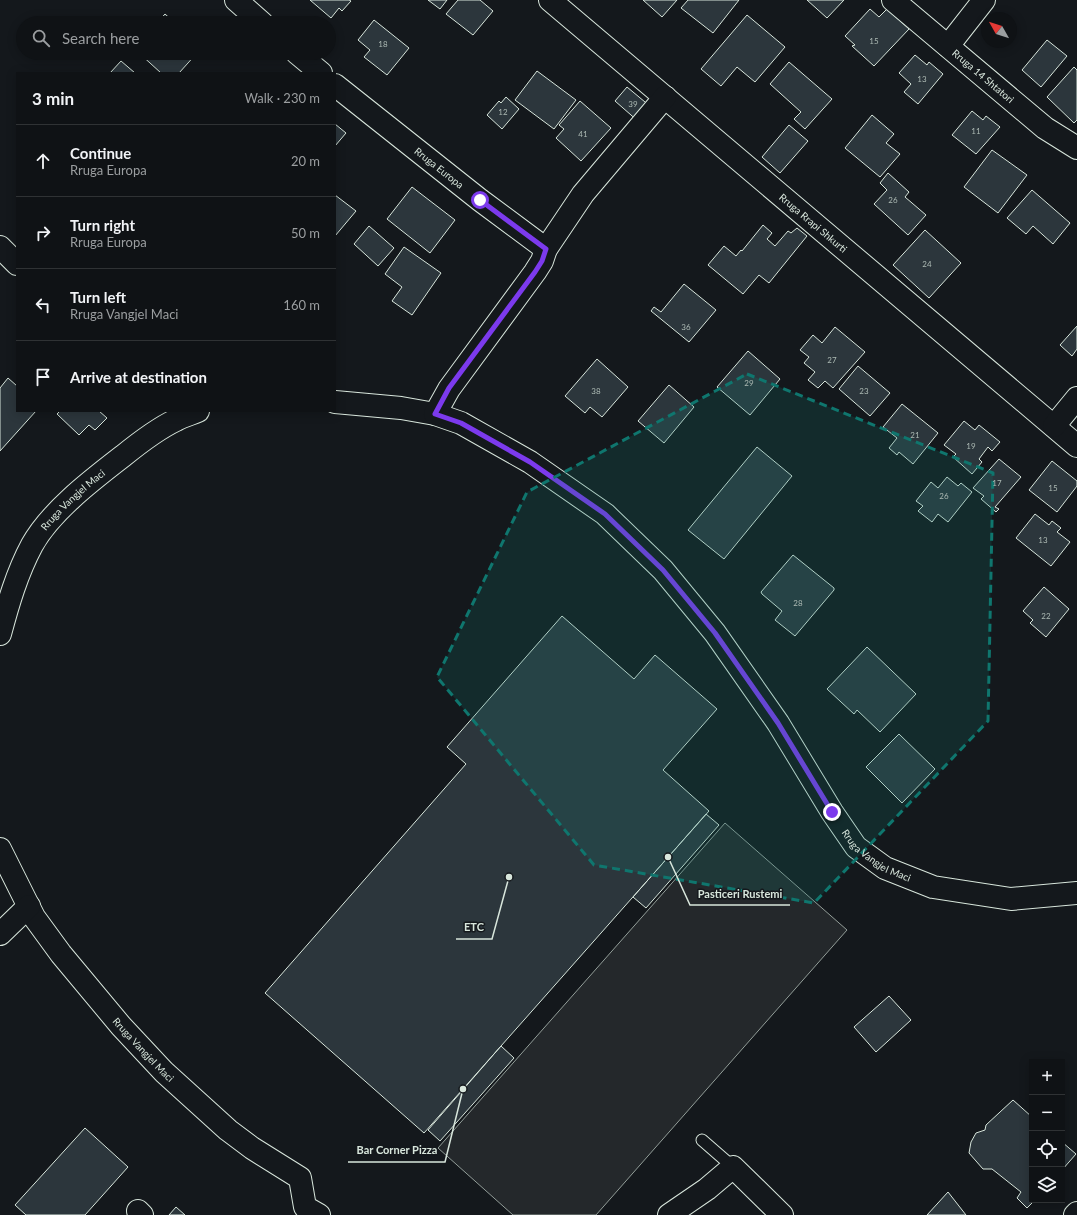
<!DOCTYPE html>
<html lang="en">
<head>
<meta charset="utf-8">
<style>
  body { margin:0; font-family:Lato,sans-serif; background:#1d2022; color:#f1f3f6 }
  .controls { position:absolute; right:12px; bottom:12px; display:grid; overflow:hidden; border-radius:0px; box-shadow:0 2px 10px #0003 }
  .controls button { width:36px; height:36px; display:grid; place-items:center; padding:0; border:0; border-bottom:1px solid #2f3234; background:#0f1215; color:#f1f3f6; font:20px sans-serif }
  .compass { position:absolute; left:981px; top:12px; width:36px; height:36px; border-radius:50%; background:#0f1215; box-shadow:0 2px 10px #0003; rotate:309deg }
  .stop { position:absolute; width:12px; height:12px; margin:-9px; border:3px solid #7c3aed; border-radius:50%; background:#fff }
  .stop.end { background:#7c3aed; border-color:#fff; box-shadow:0 1px 4px #0008 }
  .list { margin:0; padding:0; list-style:none }
  h2 { display:flex; justify-content:space-between; align-items:center; height:52px; margin:0; padding:0 16px; font-size:17px }
  h2 small { font-size:13px; font-weight:400; color:#9b9ea0 }
  .list li { display:grid; grid-template-columns:26px 1fr auto; gap:12px; align-items:center; box-sizing:border-box; height:72px; padding:0 16px; border-top:1px solid #2f3234 }
  .list b { display:block; font-size:15px; white-space:nowrap }
  .list p { margin:0; font-size:13px; white-space:nowrap; color:#9b9ea0 }
  .list em { font-size:13px; font-style:normal; color:#9b9ea0 }
  .icon { flex:none; width:22px; height:22px; fill:none; stroke:currentColor; stroke-width:2; stroke-linecap:round; stroke-linejoin:round }
  .map { position:relative; flex:none; width:1077px; height:1215px; overflow:hidden }
  .search { position:absolute; background:#0f1215; box-shadow:0 2px 10px #0003; left:16px; top:16px; width:320px; height:44px; display:flex; align-items:center; gap:10px; box-sizing:border-box; padding:0 14px; border-radius:22px; color:#9b9ea0; font-size:15px }
  .panel { position:absolute; background:#0f1215; box-shadow:0 2px 10px #0003; left:16px; top:72px; width:320px; height:340px; border-radius:0px }
  .map>svg:first-child { display:block }
</style>
</head>
<body>
<div class="map">
<svg width="1077" height="1215" viewBox="0 0 1077 1215">
  <rect width="100%" height="100%" fill="#14181c"/>
  <!-- parking -->
  <path fill="#24282b" stroke="#939e99" d="M725,823L847,930L596,1215H513L438,1148Z"/>
  <!-- building -->
  <path fill="#2c363c" stroke="#d8e6dc" d="M310,0H349L351,1L342,11L339,8L331,18Z
    M428,0H447L440,9Z
    M458,0H480L493,11L473,35L446,14Z
    M643,0H677L662,17Z
    M688,0H739L713,33L681,8Z
    M807,0H844L827,18Z
    M870,9L879,17L887,9L909,29L874,66L852,46L855,45L845,36Z
    M165,14L175,23H157Z
    M747,15L785,47L755,82L737,67L721,86L701,69Z
    M374,20L409,48L387,75L364,57L370,50L358,40Z
    M1047,40L1067,56L1041,87L1022,70Z
    M139,53H197L179,73H161Z
    M915,55L927,65L929,62L943,74L918,104L904,92L911,84L899,73Z
    M121,61L135,73H110Z
    M789,62L832,99L805,129L794,119L801,112L770,84Z
    M1074,67L1077,70V120L1074,123L1047,97Z
    M537,71L576,100L554,129L515,100Z
    M627,87L651,107L639,122L615,101Z
    M506,97L519,109L502,129L487,115L499,101L501,103Z
    M580,101L611,128L581,161L556,138L564,129L559,125Z
    M972,111L983,120L986,116L1000,127L976,154L952,135Z
    M872,115L894,134L886,143L900,154L880,177L845,148Z
    M335,124L346,133L335,146Z
    M789,125L808,141L780,173L762,157Z
    M992,150L1027,175L998,213L964,187Z
    M888,173L909,192L905,197L926,215L908,235L874,204L887,190L880,183Z
    M412,187L455,220L430,253L387,219Z
    M1032,190L1070,223L1053,244L1033,226L1026,234L1007,218Z
    M335,195L356,211L335,236Z
    M763,225L772,233L767,239L775,246L788,231L791,233L797,228L807,236L769,283L759,275L743,294L708,265L724,246L736,256L741,250L742,251Z
    M369,226L394,248L378,266L354,244Z
    M925,230L961,263L929,298L893,265Z
    M404,247L441,273L412,315L392,301L402,287L385,274Z
    M684,284L716,310L689,342L651,311L654,307L661,312Z
    M1077,326V349L1072,356L1060,345Z
    M835,327L865,352L833,388L825,381L818,388L808,380L815,372L804,363L809,357L800,350L813,335L822,343Z
    M748,351L780,379L750,415L717,387Z
    M597,359L628,387L602,417L590,407L585,413L565,396Z
    M858,366L890,393L870,416L839,389Z
    M8,378L17,386V411H36L0,451V388Z
    M669,385L694,407L664,443L638,421Z
    M902,404L938,433L913,464L899,452L897,455L889,448L897,438L883,427Z
    M60,411H99L107,418L95,430L89,425L79,435L57,414Z
    M964,421L975,430L979,425L1000,442L992,451L988,447L979,459L982,462L972,474L953,457L956,454L944,445Z
    M757,447L792,476L724,559L688,530Z
    M999,459L1021,477L995,507L999,509L996,512L981,499L984,496L973,488Z
    M1052,461L1077,481V486L1057,512L1029,490Z
    M947,477L958,486L961,483L972,492L948,522L938,514L932,522L918,511L923,506L916,501L931,482L938,488Z
    M1035,514L1049,525L1052,521L1061,528L1057,532L1070,542L1051,566L1016,538Z
    M793,555L834,588V590L795,636L775,620L782,611L762,594L761,592Z
    M1044,587L1069,609L1046,637L1030,623L1033,620L1023,611Z
    M562,616L634,679L655,655L717,709L663,770L709,811L424,1133L265,993L466,764L447,747Z
    M867,647L916,694L880,732L857,710L854,714L827,689Z
    M899,734L935,769L902,803L866,767Z
    M706,814L719,825L646,908L633,897Z
    M889,996L911,1020L876,1052L854,1027Z
    M501,1046L514,1058L440,1141L428,1130Z
    M1013,1100L1032,1117V1200H1035L1027,1208L1017,1198L1021,1192L992,1169H983L969,1153L971,1142L976,1133L985,1130L986,1125Z
    M85,1128L128,1167L85,1215H26L15,1205Z
    M1062,1142L1076,1154L1062,1170Z
    M948,1192L966,1215H927Z
    M176,1207L185,1215H169Z"/>
  <g fill="none" stroke-linecap="round" stroke-linejoin="round">
    <!-- service casing -->
    <g stroke="#d8e6dc" stroke-width="13">
      <path id="service" d="M702,1140L733,1167"/>
    </g>
    <!-- minor casing -->
    <g stroke="#d8e6dc" stroke-width="24">
      <g id="minor">
        <path d="M236,0L262,23"/>
        <path id="s1" d="M550,0L1077,446"/>
        <path id="s2" d="M893,0L1045,128L1077,148"/>
        <path d="M948,46L984,0"/>
        <path d="M297,53L321,73"/>
        <path id="s3" d="M335,85L480,200L546,249"/>
        <path d="M0,247L17,264"/>
        <path id="s4" d="M335,402L401,408L435,414L461,423L530,462L605,514L663,570L715,633L778,723L832,812L856,847L885,868L933,887L1011,899L1077,893"/>
        <path d="M435,414L449,389L535,272L542,261L546,249L583,194L665,97"/>
        <path d="M1054,426L1077,398"/>
        <path id="s5" d="M0,634C8,604 17,573 32,545C51,511 92,480 123,456C139,443 157,429 176,420C183,416 191,414 198,411"/>
        <path id="s6" d="M0,849L34,917L61,954L121,1026L164,1072L228,1130L252,1148L300,1178L305,1207L319,1215"/>
        <path d="M0,934L29,906"/>
        <path d="M138,1211L142,1215"/>
        <path d="M669,1215L707,1189L733,1167L782,1215"/>
      </g>
    </g>
    <!-- tertiary casing -->
    <g stroke="#d8e6dc" stroke-width="24">
      <path id="tertiary" d="M1075,1215L1077,1213"/>
    </g>
    <!-- service -->
    <use href="#service" stroke="#14181c" stroke-width="11"/>
    <!-- minor -->
    <use href="#minor" stroke="#14181c" stroke-width="22"/>
    <!-- tertiary -->
    <use href="#tertiary" stroke="#14181c" stroke-width="22"/>
  </g>
  <g fill="none" stroke-linecap="round" stroke-linejoin="round">
    <!-- route -->
    <path stroke="#7c3aed" stroke-width="5" d="M480,200L546,249L542,261L535,272L449,388L435,414L461,423L530,462L605,514L663,570L715,633L778,723L832,812"/>
  </g>
  <!-- marked area -->
  <path fill="#0f766e" fill-opacity="0.2" stroke="#0f766e" stroke-width="3" stroke-dasharray="8 5" stroke-linejoin="round" d="M747,374L993,473L988,721L814,903L594,865L437,677L527,492Z"/>
  <g text-anchor="middle" dominant-baseline="central" stroke-width="3" stroke-linejoin="round" paint-order="stroke">
    <!-- number labels -->
    <g font-size="8" fill="#adbab4">
      <text x="874" y="41">15</text>
      <text x="383" y="44">18</text>
      <text x="922" y="79">13</text>
      <text x="633" y="104">39</text>
      <text x="503" y="112">12</text>
      <text x="976" y="131">11</text>
      <text x="583" y="134">41</text>
      <text x="893" y="200">26</text>
      <text x="927" y="264">24</text>
      <text x="686" y="327">36</text>
      <text x="832" y="360">27</text>
      <text x="749" y="383">29</text>
      <text x="596" y="391">38</text>
      <text x="864" y="391">23</text>
      <text x="915" y="435">21</text>
      <text x="971" y="446">19</text>
      <text x="997" y="483">17</text>
      <text x="1053" y="488">15</text>
      <text x="944" y="496">26</text>
      <text x="1043" y="540">13</text>
      <text x="798" y="603">28</text>
      <text x="1046" y="616">22</text>
    </g>
    <!-- street labels -->
    <g font-size="10" fill="#d8e6dc" stroke="#14181c">
      <text stroke="none"><textPath href="#s2" startOffset="118">Rruga 14 Shtatori</textPath></text>
      <text stroke="none"><textPath href="#s3" startOffset="133">Rruga Europa</textPath></text>
      <text stroke="none"><textPath href="#s1" startOffset="345">Rruga Rrapi Shkurti</textPath></text>
      <text stroke="none"><textPath href="#s5" startOffset="156">Rruga Vangjel Maci</textPath></text>
      <text stroke="none"><textPath href="#s4" startOffset="739">Rruga Vangjel Maci</textPath></text>
      <text stroke="none"><textPath href="#s6" startOffset="248">Rruga Vangjel Maci</textPath></text>
    </g>
  </g>
  <!-- callouts -->
  <path fill="none" stroke="#d8e6dc" stroke-width="1.5" d="M668 857L690 905H790M509 877L492 939H456M463 1089L445 1162H348"/>
  <g fill="#d8e6dc" stroke="#14181c" stroke-width="1.5">
    <circle cx="668" cy="857" r="4"/>
    <circle cx="509" cy="877" r="4"/>
    <circle cx="463" cy="1089" r="4"/>
  </g>
  <g font-size="11" text-anchor="middle" font-weight="bold" fill="#d8e6dc" stroke="#14181c" stroke-width="3" stroke-linejoin="round" paint-order="stroke">
    <text x="740" y="898">Pasticeri Rustemi</text>
    <text x="474" y="931">ETC</text>
    <text x="397" y="1154">Bar Corner Pizza</text>
  </g>
</svg>
<div class="controls">
<button>+</button>
<button>−</button>
<button><svg class="icon" aria-label="locate" viewBox="0 0 24 24"><circle cx="12" cy="12" r="6"/><path d="M12 2v4M12 18v4M2 12h4M18 12h4"/></svg></button>
<button><svg class="icon" aria-label="layers" viewBox="0 0 24 24"><path d="M12 4l9 5-9 5-9-5zM3 14l9 5 9-5"/></svg></button>
</div>
<svg class="compass" viewBox="-18 -18 36 36"><path d="M0-13l5 13h-10z" fill="#e53935"/><path d="M0 13l5-13h-10z" fill="#9b9ea0"/></svg>
<div class="stop" style="left:480px;top:200px"></div>
<div class="stop end" style="left:832px;top:812px"></div>
<div class="search"><svg class="icon" aria-label="search" viewBox="0 0 24 24"><circle cx="10" cy="10" r="6"/><path d="M15 15l6 6"/></svg>Search here</div>
<section class="panel">
<h2>3 min<small>Walk · 230 m</small></h2>
<ul class="list">
<li><svg class="icon" aria-label="ahead" viewBox="0 0 24 24"><path d="M12 20V5M6 11l6-6 6 6"/></svg><div><b>Continue</b><p>Rruga Europa</p></div><em>20 m</em></li>
<li><svg class="icon" aria-label="right" viewBox="0 0 24 24"><path d="M7 20v-9h11M14 6l5 5-5 5"/></svg><div><b>Turn right</b><p>Rruga Europa</p></div><em>50 m</em></li>
<li><svg class="icon" aria-label="left" viewBox="0 0 24 24"><path d="M17 20v-9H6M10 6l-5 5 5 5"/></svg><div><b>Turn left</b><p>Rruga Vangjel Maci</p></div><em>160 m</em></li>
<li><svg class="icon" aria-label="arrive" viewBox="0 0 24 24"><path d="M6 21V4h12l-3 4 3 4H6"/></svg><div><b>Arrive at destination</b></div></li>
</ul>
</section>
</div>
</body>
</html>
